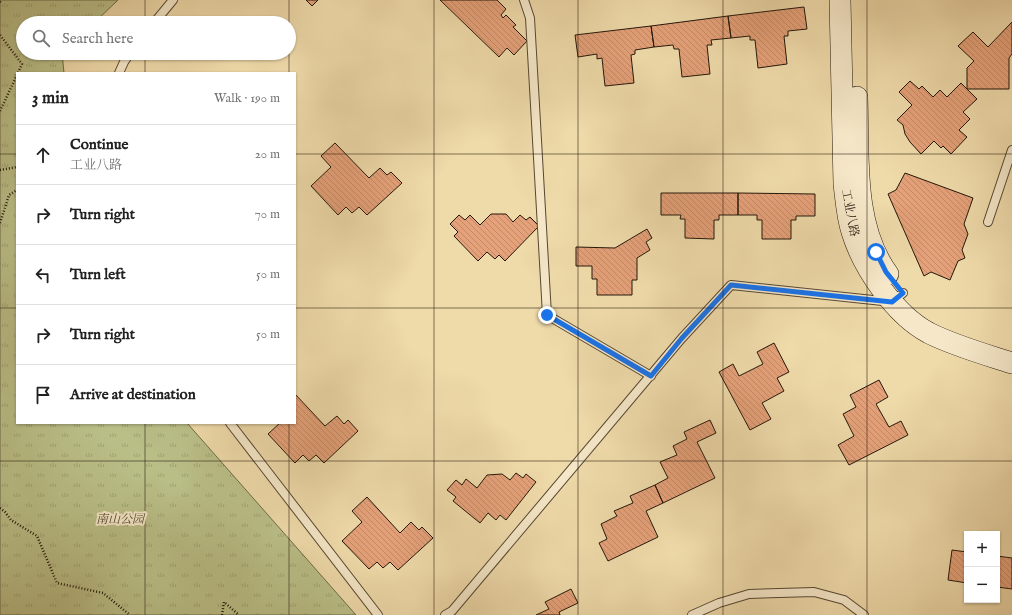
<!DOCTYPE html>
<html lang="en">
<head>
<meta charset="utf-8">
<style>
  body { margin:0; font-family:"IM FELL English","Noto Serif SC",serif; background:#f6f6f6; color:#222 }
  .controls { position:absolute; right:12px; bottom:12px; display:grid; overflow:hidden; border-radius:0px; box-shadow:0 1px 3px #0004 }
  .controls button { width:36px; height:36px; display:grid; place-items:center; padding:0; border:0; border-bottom:1px solid #e0e0e0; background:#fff; color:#222; font:20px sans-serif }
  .stop { position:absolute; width:12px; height:12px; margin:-9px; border:3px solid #1a73e8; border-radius:50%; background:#fff }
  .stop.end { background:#1a73e8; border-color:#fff; box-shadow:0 1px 4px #0008 }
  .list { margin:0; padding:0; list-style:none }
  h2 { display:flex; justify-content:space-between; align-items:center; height:52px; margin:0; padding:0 16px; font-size:17px }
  h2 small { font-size:13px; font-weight:400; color:#767676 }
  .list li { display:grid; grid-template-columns:26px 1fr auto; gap:12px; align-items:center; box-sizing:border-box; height:60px; padding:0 16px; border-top:1px solid #e0e0e0 }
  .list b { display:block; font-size:15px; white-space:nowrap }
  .list p { margin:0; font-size:13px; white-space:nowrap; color:#767676 }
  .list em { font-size:13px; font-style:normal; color:#767676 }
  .icon { flex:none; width:22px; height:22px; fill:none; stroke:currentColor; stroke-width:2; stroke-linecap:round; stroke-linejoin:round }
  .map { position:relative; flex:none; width:1012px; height:615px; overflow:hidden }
  .search { position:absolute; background:#fff; box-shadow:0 1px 3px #0004; left:16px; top:16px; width:280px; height:44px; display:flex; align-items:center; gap:10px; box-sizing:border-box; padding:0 14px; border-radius:22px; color:#767676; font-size:15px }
  .panel { position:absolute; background:#fff; box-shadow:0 1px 3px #0004; left:16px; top:72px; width:280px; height:352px; border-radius:0px }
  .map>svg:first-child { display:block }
</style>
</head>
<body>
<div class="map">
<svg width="1012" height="615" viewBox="0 0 1012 615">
  <defs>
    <pattern id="park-tufts" width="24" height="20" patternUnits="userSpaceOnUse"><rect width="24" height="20" fill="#babf88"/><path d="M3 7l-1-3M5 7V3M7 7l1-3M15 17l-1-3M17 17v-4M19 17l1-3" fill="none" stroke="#a0a374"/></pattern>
    <pattern id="building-back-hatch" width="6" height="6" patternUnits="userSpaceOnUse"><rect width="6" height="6" fill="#e5a179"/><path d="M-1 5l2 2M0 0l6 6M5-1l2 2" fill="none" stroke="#c48a67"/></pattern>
  </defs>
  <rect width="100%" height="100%" fill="#efdaaa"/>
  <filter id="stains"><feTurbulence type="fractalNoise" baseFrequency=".005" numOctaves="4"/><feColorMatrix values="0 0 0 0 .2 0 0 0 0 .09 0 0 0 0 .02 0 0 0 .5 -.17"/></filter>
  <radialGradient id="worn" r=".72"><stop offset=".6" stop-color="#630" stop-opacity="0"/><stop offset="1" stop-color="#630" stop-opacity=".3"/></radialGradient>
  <!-- park -->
  <path fill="url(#park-tufts)" stroke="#6e6b49" d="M0,0H118L94,23H23V53H62L64,73H17V423H187L356,615H0Z"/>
  <!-- building -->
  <path fill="url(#building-back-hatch)" stroke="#23170a" d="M306,0H318L312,6Z
    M440,0H497L506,9L501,15L503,18L506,15L516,25L513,27L527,41L514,55L507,48L499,57Z
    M804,7L807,29L788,31V36H784L787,64L758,68L755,40H750V36L731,38L728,16Z
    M728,16L731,38L711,40L712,45H707L710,74L682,77L679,49H674L673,45L654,47L651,26Z
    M1012,22V54L1009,58V89H967V68L974,61L958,46L973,32L988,47Z
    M651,26L654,47L635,50V54L631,55L634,83L605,86L602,58L597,59V54L578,57L575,35Z
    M910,81L919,89L922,86L933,97L940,90L947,97L961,83L977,99L963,112L970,119L959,130L967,137L951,154L943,146L941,148L934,141L921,154L910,142L905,134L903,125L897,120L912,105L899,92Z
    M335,143L369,178L380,168L387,175L391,172L402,183L367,215L359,207L352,213L346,207L338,215L311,186L331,167L321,156Z
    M905,173L973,198L964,224L968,234L962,250L965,258L958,261L950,280L931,272L924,276L888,194L896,190Z
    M661,193H738V215H719V220H714V239L685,238V219H680L681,215H661Z
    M738,193L815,194V216H796V220H791V239H762V220H757V215H738Z
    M491,214H506L513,222L520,215L526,220L530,217L539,226L505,261L499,255L495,259L487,252L478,261L454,236L458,232L450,224L459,215L465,220L470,215L480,225Z
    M647,229L652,238L646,242L650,250L637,258V280H632V295H597V279H592V266H576V247L615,248Z
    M774,343L789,372L777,378L784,391L762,403L771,419L750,430L719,372L733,364L739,376L763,364L757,352Z
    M879,380L888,397L876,404L889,427L901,421L908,435L849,465L838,445L854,436L843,414L856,407L850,395Z
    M295,394L325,426L337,416L344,424L348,420L358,431L324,463L316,455L309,461L303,455L295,463L268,434L280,423H295Z
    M710,420L716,433L697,442L715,478L663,503L655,485L668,478L660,462L677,455L673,446L687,439L684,432Z
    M516,473L523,478L526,474L536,482L506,520L500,515L496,520L488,513L480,523L453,501L456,497L447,490L456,480L462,485L466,479L477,488L487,475L502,474L510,480Z
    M655,485L663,503L646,511L658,537L608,561L599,543L607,539L601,524L617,516L614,511L633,503L630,496Z
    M367,497L400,533L411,522L419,530L422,527L433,538L398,570L390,562L383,568L377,562L369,569L342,541L362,522L352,511Z
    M952,550L967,552V583L948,580Z
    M997,556L1012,558V589L997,587Z
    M571,589L578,603L559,612L560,615H536L549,609L545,602Z"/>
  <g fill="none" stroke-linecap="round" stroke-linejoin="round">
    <!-- lane casing -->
    <g stroke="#564832" stroke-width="10">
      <path id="lane" d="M524,0L530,18L547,315L651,376
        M154,23L173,0
        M119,73L124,62L130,53
        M988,222L1012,150
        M230,423L378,615
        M445,615L452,611L682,338L731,285L892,302L903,293
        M692,615L719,603L749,594L814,592L844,600L864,615"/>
    </g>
    <!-- secondary casing -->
    <g stroke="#23170a" stroke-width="22">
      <path id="secondary" d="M840,0L844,184C846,200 847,217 852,232C863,268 895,315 929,333C955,346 984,354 1012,363
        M857,97C859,154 852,225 888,274"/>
    </g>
    <!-- path -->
    <path stroke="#23170a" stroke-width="2.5" stroke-dasharray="1 2" stroke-linecap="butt" d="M0,2L2,0
      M0,35L22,64L18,73
      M0,111L17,75
      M0,170L17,167
      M0,223L9,195L17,190
      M0,508L5,512L11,520L37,536L57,583L103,593L130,615
      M222,615L224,602L239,615"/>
    <!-- lane -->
    <use href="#lane" stroke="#f5e7c8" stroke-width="8"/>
    <!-- secondary -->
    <use href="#secondary" stroke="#f5e7c8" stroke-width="21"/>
  </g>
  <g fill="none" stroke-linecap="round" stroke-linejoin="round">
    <!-- route -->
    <path stroke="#1a73e8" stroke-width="5" d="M547,315L651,376L682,338L731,285L892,302L903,293L886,272L876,252"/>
  </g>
  <!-- grid -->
  <path fill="none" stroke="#23170a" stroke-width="1" stroke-opacity="0.55" d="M145,0V23M289,0V73M434,0V615M578,0V615M723,0V615M867,0V615M145,53V73M0,154H17M295,154H1012M0,308H17M295,308H1012M145,423V615M289,423V615M0,461H1012"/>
  <g text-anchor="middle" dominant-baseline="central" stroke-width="4" stroke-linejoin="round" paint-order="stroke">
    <!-- street labels -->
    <g font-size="12" fill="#23170a" stroke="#f5e7c8">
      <text transform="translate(850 213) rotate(79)">工业八路</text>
    </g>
    <!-- park labels -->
    <g font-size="12" font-style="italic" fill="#504930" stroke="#f5e7c8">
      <text x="120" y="519">南山公园</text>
    </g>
  </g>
  <rect width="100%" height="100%" filter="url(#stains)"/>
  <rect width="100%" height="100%" fill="url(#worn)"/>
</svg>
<div class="controls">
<button>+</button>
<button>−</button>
</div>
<div class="stop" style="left:876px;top:252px"></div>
<div class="stop end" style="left:547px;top:315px"></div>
<div class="search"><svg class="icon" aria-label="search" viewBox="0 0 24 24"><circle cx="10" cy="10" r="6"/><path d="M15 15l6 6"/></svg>Search here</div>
<section class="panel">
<h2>3 min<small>Walk · 190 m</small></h2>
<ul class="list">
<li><svg class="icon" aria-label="ahead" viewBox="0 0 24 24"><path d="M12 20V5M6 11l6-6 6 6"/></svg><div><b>Continue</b><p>工业八路</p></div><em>20 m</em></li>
<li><svg class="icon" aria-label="right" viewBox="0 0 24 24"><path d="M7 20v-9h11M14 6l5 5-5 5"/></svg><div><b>Turn right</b></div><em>70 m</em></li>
<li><svg class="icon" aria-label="left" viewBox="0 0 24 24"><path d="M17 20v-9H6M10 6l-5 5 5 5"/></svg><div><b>Turn left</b></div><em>50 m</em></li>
<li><svg class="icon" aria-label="right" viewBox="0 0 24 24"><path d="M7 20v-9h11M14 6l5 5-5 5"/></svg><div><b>Turn right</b></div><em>50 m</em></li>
<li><svg class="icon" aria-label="arrive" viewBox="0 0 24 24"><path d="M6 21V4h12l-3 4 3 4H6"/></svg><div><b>Arrive at destination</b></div></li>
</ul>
</section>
</div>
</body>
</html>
